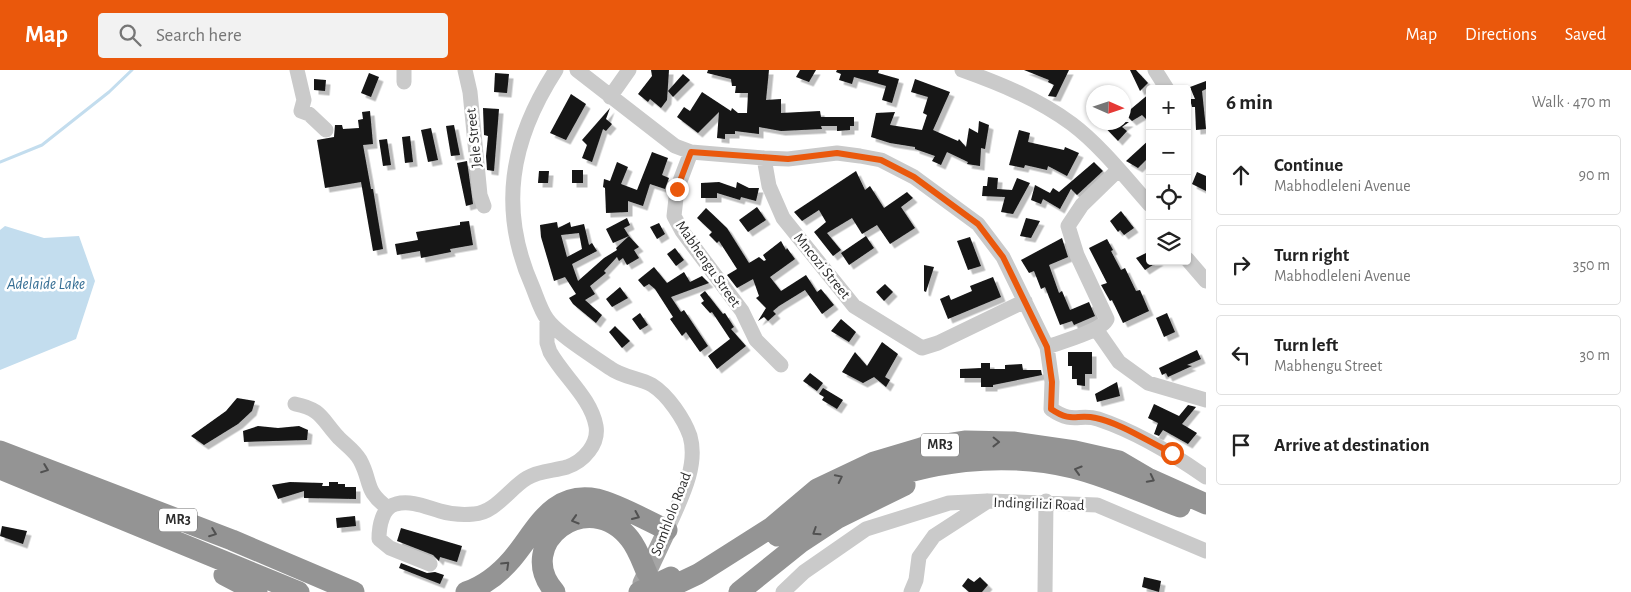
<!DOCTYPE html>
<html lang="en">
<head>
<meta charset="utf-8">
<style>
  body { margin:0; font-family:"Alegreya Sans",sans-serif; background:#f2f2f2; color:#222 }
  .controls { position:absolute; right:15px; top:15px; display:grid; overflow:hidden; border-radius:5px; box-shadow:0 1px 4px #0004 }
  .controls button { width:45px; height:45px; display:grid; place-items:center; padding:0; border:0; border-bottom:1px solid #e0e0e0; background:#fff; color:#222; font:25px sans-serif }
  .compass { position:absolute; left:1086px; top:15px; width:45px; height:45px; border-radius:50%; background:#fff; box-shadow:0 1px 4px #0004; rotate:93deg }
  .stop { position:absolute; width:15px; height:15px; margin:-11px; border:4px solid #ea580c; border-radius:50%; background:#fff }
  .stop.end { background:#ea580c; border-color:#fff; box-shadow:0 1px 5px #0008 }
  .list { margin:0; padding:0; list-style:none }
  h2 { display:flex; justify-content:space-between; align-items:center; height:65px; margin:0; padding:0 20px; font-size:21px }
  h2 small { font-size:16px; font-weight:400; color:#767676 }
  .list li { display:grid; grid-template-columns:32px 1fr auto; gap:15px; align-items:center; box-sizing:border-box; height:80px; margin:0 10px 10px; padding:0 10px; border:1px solid #e0e0e0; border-radius:5px }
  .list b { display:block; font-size:19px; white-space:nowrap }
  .list p { margin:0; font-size:16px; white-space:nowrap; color:#767676 }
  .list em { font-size:16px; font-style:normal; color:#767676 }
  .icon { flex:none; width:28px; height:28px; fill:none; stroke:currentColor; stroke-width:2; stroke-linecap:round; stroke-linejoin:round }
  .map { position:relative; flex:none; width:1206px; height:522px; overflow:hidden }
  header { display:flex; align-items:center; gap:30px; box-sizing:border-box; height:70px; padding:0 25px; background:#ea580c; color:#fff }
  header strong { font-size:24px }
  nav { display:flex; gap:28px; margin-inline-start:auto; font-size:18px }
  .search { width:350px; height:45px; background:#f2f2f2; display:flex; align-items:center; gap:12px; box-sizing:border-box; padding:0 18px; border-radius:5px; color:#767676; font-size:19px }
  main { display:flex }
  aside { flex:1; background:#fff }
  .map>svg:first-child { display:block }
</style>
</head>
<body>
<header>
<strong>Map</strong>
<div class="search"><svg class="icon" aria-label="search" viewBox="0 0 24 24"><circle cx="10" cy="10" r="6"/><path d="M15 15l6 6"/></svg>Search here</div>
<nav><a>Map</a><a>Directions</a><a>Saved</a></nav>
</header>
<main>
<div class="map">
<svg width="1206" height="522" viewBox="0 0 1206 522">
  <defs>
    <filter id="shadow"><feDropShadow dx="4.5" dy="4.5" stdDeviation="0" flood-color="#0004"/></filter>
  </defs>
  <rect width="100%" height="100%" fill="#fff"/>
  <!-- water -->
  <path fill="#c3ddee" d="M5,156L44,168L79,166L95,211L76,269L0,300V160Z"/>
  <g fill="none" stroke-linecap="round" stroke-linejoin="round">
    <!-- stream -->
    <path stroke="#c3ddee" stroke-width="3" d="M0,92L42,75L109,22L132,0"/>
  </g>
  <!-- building -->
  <path fill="#141414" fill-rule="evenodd" filter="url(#shadow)" d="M651,0H669L667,30L661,38L650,29L648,32L638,24L652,6Z
    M708,0H769L766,30L781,29V43L820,41L821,47H854V56H850V60L837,61V56H821L822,59L781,61L759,57V64L735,61V64H725V69L717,68L719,42L698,63L677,47L684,37L690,41L702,22L731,41L732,38L738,43H747L748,23H735L736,16H732L731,9L707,3Z
    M800,0H816L809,12L796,7Z
    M837,0H879L878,3L899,9L892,33L882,30L886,16L854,7L852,14L839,10L841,4L836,2Z
    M1024,0H1069L1056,27L1048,26L1054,15L1048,12L1049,10Z
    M1130,0H1136L1148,13L1140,21Z
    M369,3L379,7L371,27L361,23Z
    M495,3L509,4L507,23L494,22Z
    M683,4L690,10L673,27L668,21Z
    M314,9L326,10L325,21L314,20Z
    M915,9L950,22L933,60L958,71L959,69L966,77L969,58L978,63L979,51L989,55L985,79L981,78L980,96L967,94L968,92L947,82L941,95L932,91L935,86L915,79V77L890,73L871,67L876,43L895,42L890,55L922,60L927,45L923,43L928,27L911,22Z
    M1206,11V19L1202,21L1206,59L1196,60L1195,37H1192L1190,29H1195L1190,17Z
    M1150,23V53L1142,45L1132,51L1125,44Z
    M571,24L586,34L566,70L550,63Z
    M483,38L499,39L494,101L487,100L486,86L488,66L484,65Z
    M610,38L606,49L612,54L606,61L603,59L592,92L582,88L587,75L582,70Z
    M370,41L373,74L363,75L371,119H373L383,179L373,181L361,112L325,118L317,70L334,67L335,55H342L343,59L359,58L358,50L363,49L362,42Z
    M1100,52H1129L1122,57L1127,61L1118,71Z
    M454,55L460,85L451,86L446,56Z
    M431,58L438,90L428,92L421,60Z
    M1019,60L1030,63L1028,72L1064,80L1065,77L1079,83L1067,106L1048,96L1047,100L1025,95L1024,98L1009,95Z
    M410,66L413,92L405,93L402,67Z
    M387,69L391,95L383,96L379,70Z
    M1150,69V86L1138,98L1126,91Z
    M652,82L668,88L662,105L669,108L665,119L650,114L643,136L628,131V142L606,143L605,118L603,117L604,109L610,111L617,92L628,97L621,114L637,120Z
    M467,91L473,134L466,136L457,93Z
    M1094,92L1103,101L1077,125L1071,119L1060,139L1043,129L1041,134L1031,130L1035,115L1050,123L1053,118L1059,122Z
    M572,100H583V113H572Z
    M539,101H549L548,113H538Z
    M856,101L865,120L870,116L884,138L907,122L913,128L901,137L915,158L890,174L877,155L862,164L852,148L827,163L841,180L833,186L814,162L826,152L819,140L802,151L794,142Z
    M1197,102L1206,106V121L1192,114Z
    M988,107L998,108L997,119L1012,120L1017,108L1030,113L1013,144L1001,142L1005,127L982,126L983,116H987Z
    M719,112L736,118L737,112L749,118H759L756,131L741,127L740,130L717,123V128H701V113Z
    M757,137L766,150L748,162L739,150Z
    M706,138L727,158L749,193L759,187L764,191L766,190L763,185L781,171L786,180L787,178L795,189L770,207L781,221L806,205L817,222L821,219L834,235L822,244L805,220L779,236L773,241L776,244L768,251L764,247L758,251L766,238L756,228L759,226L753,209L737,218L727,205L737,199L719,171L717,173L709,165L712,162L697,148Z
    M1121,141L1134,158L1124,165L1120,160L1118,162L1110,151Z
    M627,148L630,155L624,158L629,166L613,173L606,159Z
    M1026,148L1040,151L1031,168L1020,166Z
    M469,151L473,175L450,179L451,182L421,188L420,181L397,185L395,174L418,170L416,162L460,155V152Z
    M557,152L558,158L570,152L571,157L584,154L589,175L592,173L597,181L572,194L578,211L604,188L617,180L616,178L629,166L639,177L634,180L639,188L627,195L623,188L619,191L617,187L604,201L606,203L590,216L595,224L585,230L602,245L596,253L573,234L569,228L576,224L565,207L554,211L541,167L540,155ZM579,163L582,179L567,187L561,165Z
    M659,153L665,164L657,169L650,157Z
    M866,166L874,178L849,195L841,183Z
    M970,167L981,196L968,200L957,171Z
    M1062,168L1068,187L1049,195L1059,223L1062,221L1070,240L1089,232L1095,246L1074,255L1072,251L1060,255L1045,217L1041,219L1034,201L1029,203L1021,190Z
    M1107,169L1113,180L1111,181L1121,200L1125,198L1136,221L1140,220L1149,241L1123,253L1112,230L1110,231L1101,215L1107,213L1089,178Z
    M675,178L684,190L676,196L667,184Z
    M1150,181V191H1159L1145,200L1136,188Z
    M924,195L934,197L926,222L924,221Z
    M654,197L667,213L684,202L690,212L702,206L709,213L671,227L681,242L684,240L708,276L700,282L686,262L682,266L670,249L673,247L655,219L649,214L644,217L638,210Z
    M993,207L1001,227L948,249L940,229L949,225L951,230L972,221L970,216Z
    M885,214L893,222L884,231L876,222Z
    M620,217L628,228L612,237L606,229Z
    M705,221L723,244L725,243L734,257L731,259L746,276L717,299L708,286L730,269L712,242L710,243L701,233L704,231L700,225Z
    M640,243L648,255L640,260L632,249Z
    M1167,243L1175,262L1164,267L1156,248Z
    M841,249L856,262L849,272L831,261Z
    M615,256L630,271L622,278L609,262Z
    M882,272L898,284L885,307L890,310L886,317L874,307L863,313L842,302L855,282L867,296Z
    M1197,280L1201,289L1187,295L1192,296L1168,307L1166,303L1162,305L1159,298Z
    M1068,282H1092V304H1085V316L1077,315V309H1072V296H1068Z
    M981,293H990V299H1005V295L1022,294L1023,300H1041L1042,305L993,315V317H981V308H960V299L981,298Z
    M810,303L823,313L817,321L803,311Z
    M1117,312L1120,326L1097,332L1095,324Z
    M823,318L843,330L837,339L822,330L824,327L819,324Z
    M237,328L255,331L252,341L238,354L204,375L191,366L226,341Z
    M1154,334L1179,346L1188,335L1196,337L1182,354L1197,363L1188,374L1163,360L1159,366L1154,364L1158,353L1148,348Z
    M258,356L278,358L299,356L308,360L307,370L244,372L243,361Z
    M290,412L323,413L322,416H329V412H338V414H345V417H356V429L304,428V421L278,429L272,415Z
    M355,446L356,456L337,458L336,448Z
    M2,456L27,461L23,474L0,466Z
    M401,458L462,476L457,492L440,487L439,491L433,485L397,471Z
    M401,493L427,503L435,502L444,505L440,514L399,498Z
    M980,507L988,515L982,522H969L962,516L968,508L974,512Z
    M1144,507L1161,511L1159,522L1142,517Z"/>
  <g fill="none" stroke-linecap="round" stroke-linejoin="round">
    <!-- minor -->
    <path stroke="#cacaca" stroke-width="15" d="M297,0L304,30L301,41L309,44L326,60
      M404,0V12
      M465,0L470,22L480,125L484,136
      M556,0C510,71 498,140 533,218C537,228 541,241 547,249C558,265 593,286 610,298C622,307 639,308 652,315C668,325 684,349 690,366C699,397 679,432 667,460
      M577,0L662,66L675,76L691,82L764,88L788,89L837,83L860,86L881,90L914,107L978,154L1003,187L1047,277L1052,312L1051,339C1074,355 1079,343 1098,349C1137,362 1173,384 1206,407
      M962,0C1001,14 1038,29 1072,54C1100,75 1126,108 1150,135
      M1155,0L1167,19
      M610,27L629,0
      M691,82L677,119L674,146L682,161L742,241L756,270L781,295
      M764,88L769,116L783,148L854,236L922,278L938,273L1025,231
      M1187,189L1206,211
      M1096,259L1119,292L1148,313L1206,330
      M1047,277C1061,272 1102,261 1107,249L1077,185L1068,156L1082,135L1118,100
      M295,334C322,339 322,350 339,368C346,375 355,381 360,390C372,412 364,421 388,438
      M430,494L390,478L379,469C379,457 382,437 396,434C411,430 426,437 440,441C450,444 464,445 474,444C495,443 510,418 527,408C540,400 554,401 567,397C584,391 599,374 596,356C591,328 564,307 550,282L547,273V250
      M783,522L804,502L866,459L949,433L987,431
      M911,522L916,510L919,487L934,466L988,431L1097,435L1206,481
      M1045,522L1046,431"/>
    <!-- major -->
    <path stroke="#a5a5a5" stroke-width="19" d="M642,513L667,460"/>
    <!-- highway -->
    <path stroke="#949494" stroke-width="21" d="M0,381L232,470L354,522
      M0,399L299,522
      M777,466C804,450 831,431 860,419C927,391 1002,381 1073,398C1109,407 1145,424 1180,437
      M224,505L257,522
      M466,522C483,516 500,503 512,489C536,461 551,420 597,429C618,434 648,451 667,460
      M555,522C512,474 588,415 630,469C638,479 642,492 647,503
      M639,522L671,507
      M660,522L698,504L772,457L817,419L874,392L921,378L966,371L1013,372L1075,381L1119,391L1148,408L1206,434
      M739,522L800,473L838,448L905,415"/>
  </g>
  <!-- one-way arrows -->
  <defs><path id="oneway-chevron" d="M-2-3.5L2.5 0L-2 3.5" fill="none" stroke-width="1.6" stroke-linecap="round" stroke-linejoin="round" transform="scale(1.25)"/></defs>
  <g stroke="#515151">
    <use href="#oneway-chevron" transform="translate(996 372) rotate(1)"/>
    <use href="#oneway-chevron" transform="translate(45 399) rotate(21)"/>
    <use href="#oneway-chevron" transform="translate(1078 400) rotate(-163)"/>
    <use href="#oneway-chevron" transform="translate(839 408) rotate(-26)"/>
    <use href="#oneway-chevron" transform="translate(1151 409) rotate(27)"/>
    <use href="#oneway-chevron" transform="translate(636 446) rotate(24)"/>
    <use href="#oneway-chevron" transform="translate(575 450) rotate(163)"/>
    <use href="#oneway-chevron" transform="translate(816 462) rotate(147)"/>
    <use href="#oneway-chevron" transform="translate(213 463) rotate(21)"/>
    <use href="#oneway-chevron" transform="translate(506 495) rotate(-44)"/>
  </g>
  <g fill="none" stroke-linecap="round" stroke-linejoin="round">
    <!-- route -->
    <path stroke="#ea580c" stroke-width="6" d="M677,119L691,82L788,89L837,83L881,90L914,107L978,154L1003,187L1047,277L1052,312L1051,339C1073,354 1076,343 1096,348C1120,353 1149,372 1172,383"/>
  </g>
  <g text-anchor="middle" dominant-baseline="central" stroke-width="5" stroke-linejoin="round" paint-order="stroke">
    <!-- shield labels -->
    <g fill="#fff" stroke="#6c6c6c" stroke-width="1">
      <rect x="921" y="363.5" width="38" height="23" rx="4"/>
      <rect x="159" y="438.5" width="38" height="23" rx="4"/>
    </g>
    <g font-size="14" font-weight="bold" fill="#2d2d2d">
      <text x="940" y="375">MR3</text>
      <text x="178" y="450">MR3</text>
    </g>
    <!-- street labels -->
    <g font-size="15" fill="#2d2d2d" stroke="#fff">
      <text transform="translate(474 68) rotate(-96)">Jele Street</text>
      <text transform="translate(708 194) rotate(55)">Mabhengu Street</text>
      <text transform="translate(822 196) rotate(51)">Mncozi Street</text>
      <text transform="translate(1039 434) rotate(2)">Indingilizi Road</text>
      <text transform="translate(671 444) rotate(-69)">Somhlolo Road</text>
    </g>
    <!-- water labels -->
    <g font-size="16" font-style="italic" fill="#356e94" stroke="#fff">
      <text x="46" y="214">Adelaide Lake</text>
    </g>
  </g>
</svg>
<div class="controls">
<button>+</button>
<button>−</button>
<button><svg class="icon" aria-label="locate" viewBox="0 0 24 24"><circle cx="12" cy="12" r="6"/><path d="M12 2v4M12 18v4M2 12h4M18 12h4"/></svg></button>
<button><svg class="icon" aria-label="layers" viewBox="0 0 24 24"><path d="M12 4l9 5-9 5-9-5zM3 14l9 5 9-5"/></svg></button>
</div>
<svg class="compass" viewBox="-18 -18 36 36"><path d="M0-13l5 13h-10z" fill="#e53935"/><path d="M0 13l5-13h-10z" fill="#767676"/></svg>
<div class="stop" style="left:1172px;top:383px"></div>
<div class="stop end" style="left:677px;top:119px"></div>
</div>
<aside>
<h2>6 min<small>Walk · 470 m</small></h2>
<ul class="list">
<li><svg class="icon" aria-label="ahead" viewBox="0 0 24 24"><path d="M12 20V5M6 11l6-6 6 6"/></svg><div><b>Continue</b><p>Mabhodleleni Avenue</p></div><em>90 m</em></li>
<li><svg class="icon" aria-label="right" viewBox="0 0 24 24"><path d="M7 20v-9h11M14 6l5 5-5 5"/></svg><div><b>Turn right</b><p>Mabhodleleni Avenue</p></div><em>350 m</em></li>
<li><svg class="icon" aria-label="left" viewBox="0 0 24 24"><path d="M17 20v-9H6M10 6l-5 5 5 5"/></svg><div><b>Turn left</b><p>Mabhengu Street</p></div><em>30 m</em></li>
<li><svg class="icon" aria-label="arrive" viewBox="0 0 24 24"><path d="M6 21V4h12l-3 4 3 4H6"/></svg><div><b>Arrive at destination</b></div></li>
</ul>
</aside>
</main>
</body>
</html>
